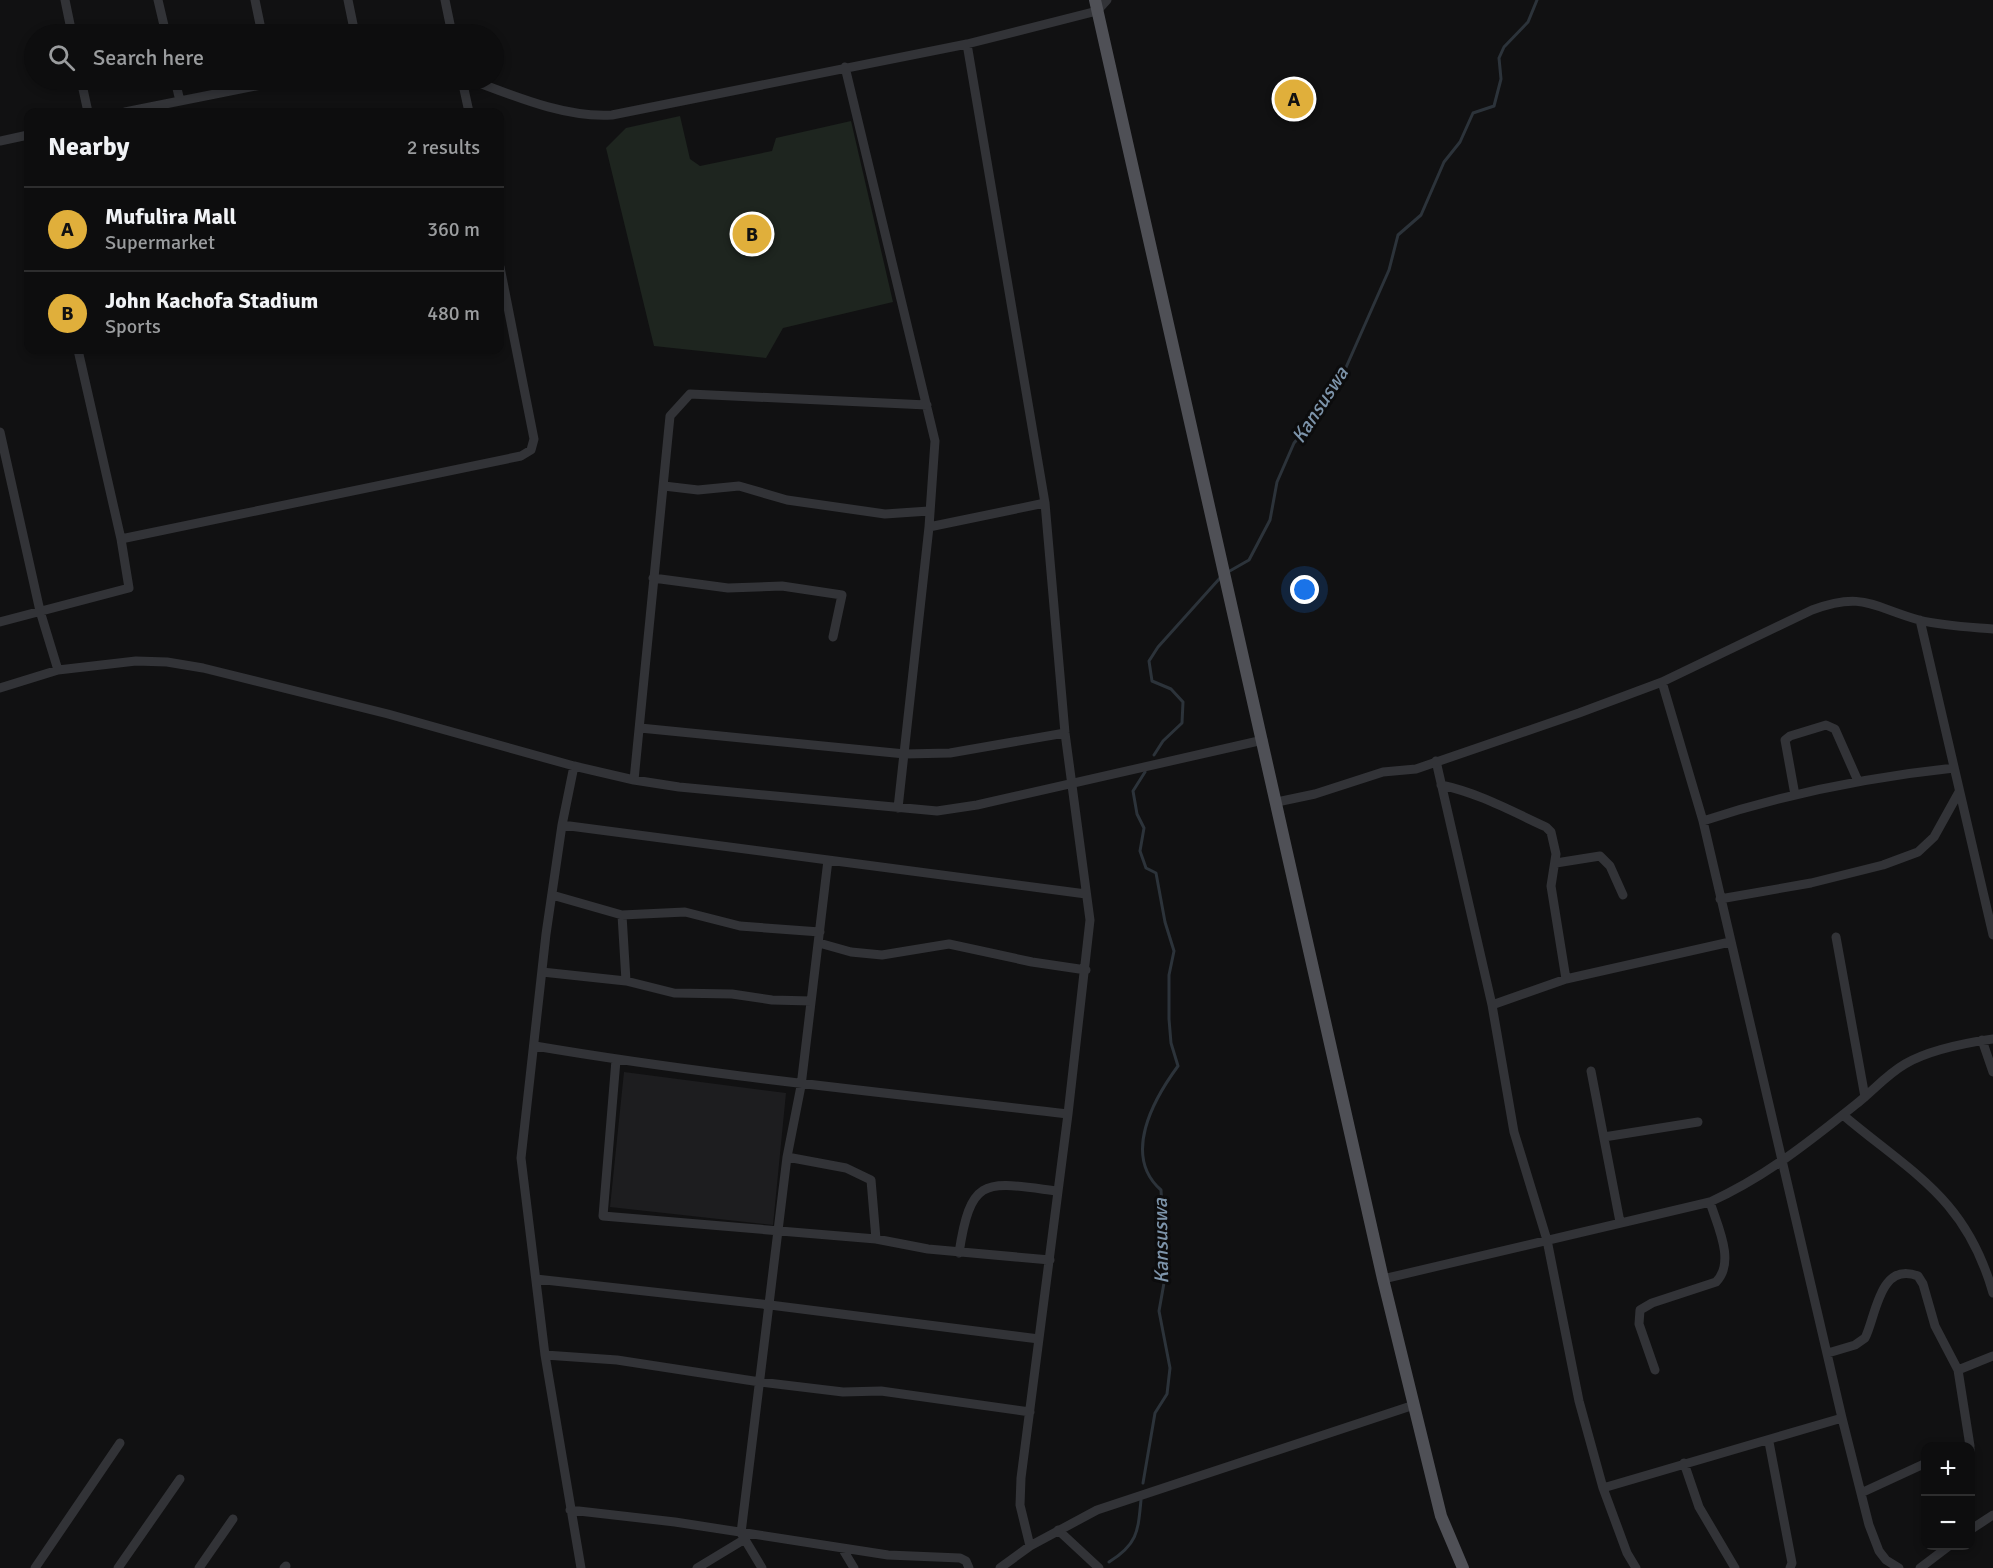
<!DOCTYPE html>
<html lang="en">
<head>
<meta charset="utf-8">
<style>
  body { margin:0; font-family:Signika,sans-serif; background:#1b1b1c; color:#f1f3f6 }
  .controls { position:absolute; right:18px; bottom:18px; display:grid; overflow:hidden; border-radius:12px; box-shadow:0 3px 9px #0003 }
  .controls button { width:54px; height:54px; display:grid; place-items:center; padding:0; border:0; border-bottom:2px solid #2d2d2e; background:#0d0d0e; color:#f1f3f6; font:30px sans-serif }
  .you { position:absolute; left:1305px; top:590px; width:21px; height:21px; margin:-15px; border:4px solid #fff; border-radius:50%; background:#1a73e8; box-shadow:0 0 0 9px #1a73e833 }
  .badge { display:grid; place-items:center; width:39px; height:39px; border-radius:50%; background:#e0af3b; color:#111; font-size:20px; font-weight:700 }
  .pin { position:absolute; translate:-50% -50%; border:3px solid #fff; box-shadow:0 2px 6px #0006 }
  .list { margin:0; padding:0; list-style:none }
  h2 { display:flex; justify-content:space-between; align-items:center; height:78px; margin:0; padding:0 24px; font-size:26px }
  h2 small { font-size:20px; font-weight:400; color:#9a9c9e }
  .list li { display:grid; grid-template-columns:39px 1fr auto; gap:18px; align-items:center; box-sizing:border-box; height:84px; padding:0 24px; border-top:2px solid #2d2d2e }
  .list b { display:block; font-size:22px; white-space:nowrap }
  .list p { margin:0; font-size:20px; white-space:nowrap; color:#9a9c9e }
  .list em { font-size:20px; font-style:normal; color:#9a9c9e }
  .icon { flex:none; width:33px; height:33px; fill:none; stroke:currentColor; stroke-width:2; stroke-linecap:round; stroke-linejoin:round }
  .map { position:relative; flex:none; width:1993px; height:1568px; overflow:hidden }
  .search { position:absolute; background:#0d0d0e; box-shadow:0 3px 9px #0003; left:24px; top:24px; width:480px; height:66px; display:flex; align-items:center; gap:15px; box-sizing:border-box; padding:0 21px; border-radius:33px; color:#9a9c9e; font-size:22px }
  .panel { position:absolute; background:#0d0d0e; box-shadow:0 3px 9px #0003; left:24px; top:108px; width:480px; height:246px; border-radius:12px }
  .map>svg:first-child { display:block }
</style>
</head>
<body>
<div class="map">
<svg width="1993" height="1568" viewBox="0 0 1993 1568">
  <rect width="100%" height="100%" fill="#111112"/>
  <!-- built -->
  <path fill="#1d1d1f" d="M624,1072L786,1093L773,1225L610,1207Z"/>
  <!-- pitch -->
  <path fill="#1e251f" d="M680,116L690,159L700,166L772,151L776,138L851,121L893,302L783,328L766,358L654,346L606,148L626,128Z"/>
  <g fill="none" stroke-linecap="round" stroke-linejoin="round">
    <!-- stream -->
    <path stroke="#2c333a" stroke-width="3" d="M1228,572L1249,560L1270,520L1277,482L1294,443L1319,414L1340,381L1389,270L1398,235L1421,215L1444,162L1460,142L1473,113L1494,106L1501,79L1499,58L1504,47L1528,22L1537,0
      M1154,755L1163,741L1182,723L1183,702L1171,689L1152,681L1149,661L1158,647L1220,578
      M1143,1483L1155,1413L1167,1394L1170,1368L1159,1311L1164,1283L1160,1260L1163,1224L1161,1190C1122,1156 1153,1100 1178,1066L1171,1043L1169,1019V975L1174,951L1165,922L1156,873L1146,868L1140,851L1144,828L1137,814L1133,791L1145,772
      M1109,1562C1138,1544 1138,1531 1141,1500"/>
    <!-- minor -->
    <path stroke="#323337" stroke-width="9" d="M65,0L72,34
      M158,0L166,34
      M255,0L262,34
      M348,0L355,34
      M445,0L452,34
      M967,44L1045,503L1065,733L1090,920L1068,1114L1021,1478L1020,1505L1030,1546
      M845,67L935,441L929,527L898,808
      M81,80L88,112
      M462,80L469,112
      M471,80C514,96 565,118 612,115L967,44L1097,11L1107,0
      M180,101L286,80
      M125,112L180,101L175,80
      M0,141L28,135
      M0,432L40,611L58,670
      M664,486L698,490L739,486L787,500L885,514L929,511
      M929,527L1045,503
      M121,539L521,456L531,450L534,439L500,267
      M653,578L728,588L782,586L842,595L833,637
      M1920,620L1993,935
      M0,622L129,588L121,539L78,350
      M1662,682L1703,821L1842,1418L1869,1525L1879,1551L1886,1560L1899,1568
      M0,688L58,670L136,661L167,662L203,668L388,714L574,766L634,780L679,787L937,811L977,805L1263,740
      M640,728L905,754L950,753L1065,733
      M1436,761L1492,1005L1514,1132L1547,1240L1579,1401L1603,1488L1842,1418
      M574,766L562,825L546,934L521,1158L545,1355L581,1568
      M634,780L670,416L690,394L927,405
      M1441,785C1479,793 1511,811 1546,827L1551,832L1556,854L1551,886L1566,979
      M1795,795L1785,740L1790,736L1826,725L1835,729L1858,781
      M1277,802L1315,794L1383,772L1416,769L1579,713L1662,682L1812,610C1864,591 1872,607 1919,620C1943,626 1969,627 1993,629
      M1703,821C1785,794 1869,777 1954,768
      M562,825L828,860
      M1556,863L1600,856L1610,866L1623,895
      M552,895L622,915L685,912L740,926L820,932
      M1720,899L1811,883L1883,865L1918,852L1934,837L1959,792
      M622,915L626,981
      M1836,937L1865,1097
      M819,943L851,952L882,955L949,944L1032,962L1086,970
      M542,972L626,981L674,993L732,994L772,1000L811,1001
      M1492,1005L1566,979L1730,942
      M1982,1040L1993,1072
      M535,1046C712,1076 890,1093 1068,1114
      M616,1060L603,1216L876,1239L928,1249L1050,1260
      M1591,1071L1620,1222
      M1843,1115C1913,1174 1966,1198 1993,1293
      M1604,1137L1698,1122
      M787,1157L846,1168L871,1180L876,1239
      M959,1253C971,1174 986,1182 1057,1191
      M536,1279L770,1305L1039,1339
      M1383,1279L1710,1202C1765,1177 1809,1142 1855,1105C1872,1092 1886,1075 1905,1064C1929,1050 1965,1043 1993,1039
      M1828,1353L1855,1345L1865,1338C1876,1317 1879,1261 1918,1276L1923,1284L1935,1326L1958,1370L1970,1446
      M545,1355L617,1360L760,1382L843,1392L881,1391L1030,1412
      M1655,1370L1639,1324L1640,1310L1652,1303L1716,1282C1736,1262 1717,1225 1710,1202
      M1958,1370L1993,1356
      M1769,1442L1792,1563L1790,1568
      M1970,1448V1485
      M1684,1463L1699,1507L1735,1568
      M1603,1488L1627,1553L1636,1568
      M1861,1493L1926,1463
      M570,1510L675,1522L888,1555L960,1558L966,1561L969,1568
      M1058,1530L1099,1568
      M1970,1530L1993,1515
      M842,1548L854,1568
      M35,1568L120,1443
      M118,1568L180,1479
      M199,1568L233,1519
      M284,1568L286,1566
      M697,1568L745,1539
      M762,1568L741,1533L787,1157L801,1086L828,860L1086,894
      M1000,1568L1030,1546L1097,1510L1414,1405
      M1920,1568L1949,1546"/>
    <!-- major -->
    <path stroke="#4f5056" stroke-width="12" d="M1095,0L1383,1279L1441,1516L1463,1568"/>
  </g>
  <g text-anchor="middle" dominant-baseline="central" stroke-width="6" stroke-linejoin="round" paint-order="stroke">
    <!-- water labels -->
    <g font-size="20" font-style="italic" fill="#7d94aa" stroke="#0c0c0d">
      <text transform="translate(1320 405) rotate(-57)">Kansuswa</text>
      <text transform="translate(1161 1241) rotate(-91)">Kansuswa</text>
    </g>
  </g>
</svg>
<div class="controls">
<button>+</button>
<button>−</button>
</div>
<div class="you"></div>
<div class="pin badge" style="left:1294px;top:99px">A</div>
<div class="pin badge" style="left:752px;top:234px">B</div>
<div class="search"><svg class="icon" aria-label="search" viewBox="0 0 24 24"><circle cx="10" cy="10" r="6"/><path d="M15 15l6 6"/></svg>Search here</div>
<section class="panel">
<h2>Nearby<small>2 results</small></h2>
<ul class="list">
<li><span class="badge">A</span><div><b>Mufulira Mall</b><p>Supermarket</p></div><em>360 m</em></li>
<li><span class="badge">B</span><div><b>John Kachofa Stadium</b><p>Sports</p></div><em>480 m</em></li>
</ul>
</section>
</div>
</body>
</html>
